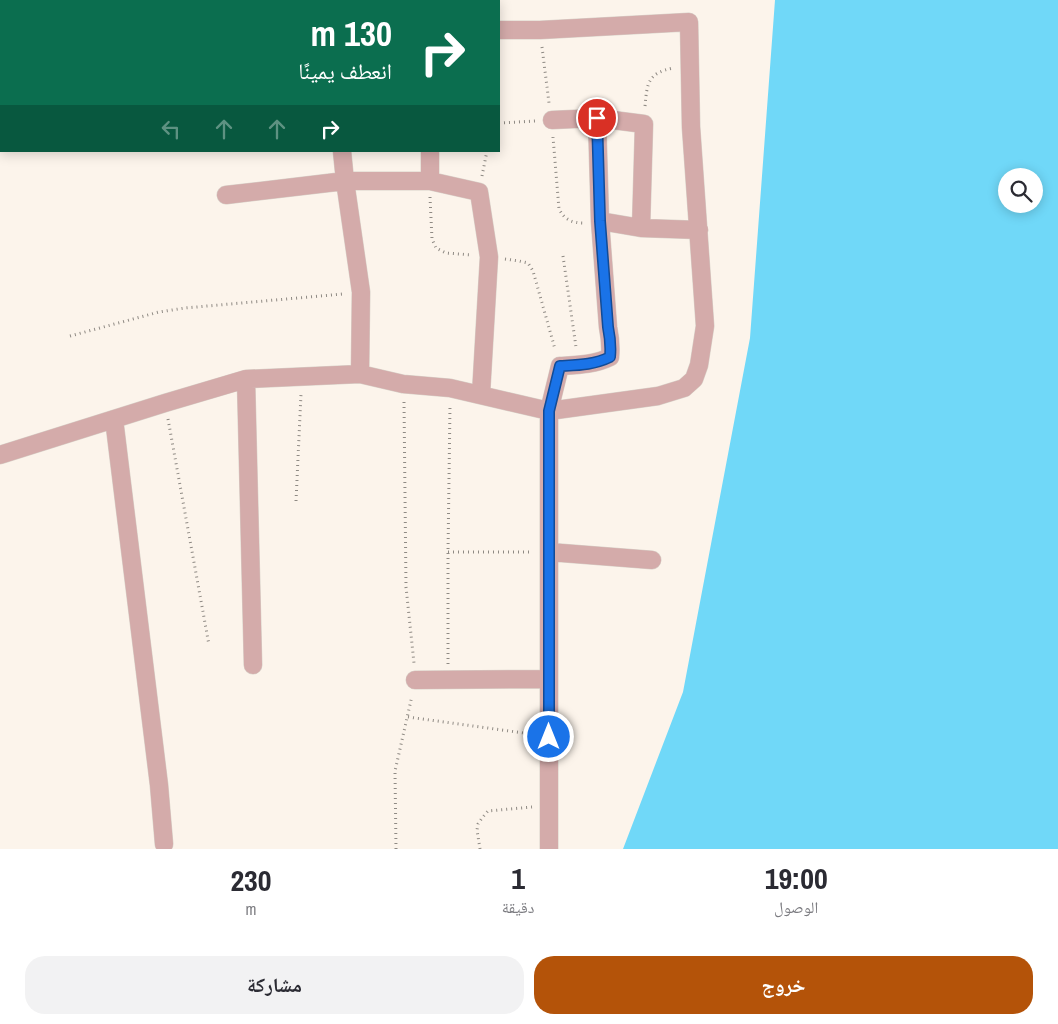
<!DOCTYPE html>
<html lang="ar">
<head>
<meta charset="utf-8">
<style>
  :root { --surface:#fff; --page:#f2f2f3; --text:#2b2b33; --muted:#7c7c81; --accent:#b45309 }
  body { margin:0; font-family:"Archivo Narrow","Noto Naskh Arabic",sans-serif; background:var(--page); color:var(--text); direction:rtl; height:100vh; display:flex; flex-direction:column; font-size:19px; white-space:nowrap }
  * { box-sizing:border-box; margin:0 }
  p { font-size:16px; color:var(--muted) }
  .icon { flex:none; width:28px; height:28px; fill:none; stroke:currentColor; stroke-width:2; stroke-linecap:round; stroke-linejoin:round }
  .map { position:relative; height:849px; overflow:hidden; direction:ltr }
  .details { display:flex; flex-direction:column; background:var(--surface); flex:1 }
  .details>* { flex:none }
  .guide { position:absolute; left:0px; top:0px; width:500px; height:152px; box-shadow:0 2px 12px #0003; direction:rtl; background:#0b6e4f; color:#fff; overflow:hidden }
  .fabs { position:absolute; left:998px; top:168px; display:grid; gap:10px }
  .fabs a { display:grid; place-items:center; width:45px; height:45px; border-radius:50%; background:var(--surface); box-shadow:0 2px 12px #0003; font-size:25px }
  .pin { position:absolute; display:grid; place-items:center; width:42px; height:42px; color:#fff; margin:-21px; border:2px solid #fff; border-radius:50%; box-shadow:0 1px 5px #0007 }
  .me { position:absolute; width:55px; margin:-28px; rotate:0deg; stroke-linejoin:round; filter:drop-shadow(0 0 4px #0008) }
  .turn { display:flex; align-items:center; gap:18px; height:105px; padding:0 25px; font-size:22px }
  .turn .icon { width:65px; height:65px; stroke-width:2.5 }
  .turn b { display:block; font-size:35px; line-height:42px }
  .lanes { display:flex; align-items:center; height:48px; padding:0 25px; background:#0003; justify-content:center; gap:25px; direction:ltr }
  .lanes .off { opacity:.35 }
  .eta { display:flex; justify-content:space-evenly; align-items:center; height:85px; text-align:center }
  .eta b { font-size:30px; font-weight:700; line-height:35px }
  .primary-button { display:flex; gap:10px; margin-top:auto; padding:10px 25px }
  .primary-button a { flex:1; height:58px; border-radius:20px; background:var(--accent); color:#fff; font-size:20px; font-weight:700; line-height:58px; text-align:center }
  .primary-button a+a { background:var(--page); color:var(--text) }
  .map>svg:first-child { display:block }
  .water { fill:#70d8f8; fill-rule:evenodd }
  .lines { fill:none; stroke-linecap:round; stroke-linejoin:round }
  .street-casing { stroke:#d8d1c9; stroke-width:19 }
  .path { stroke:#8f8a84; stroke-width:3; stroke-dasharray:1 4; stroke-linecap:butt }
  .street { stroke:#d4abaa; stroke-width:18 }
  .route-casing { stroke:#114b97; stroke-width:12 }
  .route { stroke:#1a73e8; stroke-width:9 }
</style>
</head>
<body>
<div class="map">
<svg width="1058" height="849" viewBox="0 0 1058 849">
  <rect width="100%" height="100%" fill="#fcf4eb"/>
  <path class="water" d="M 775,0 L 1058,0 L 1058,849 L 623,849 L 683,692 L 750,338 ZM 1006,176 L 1034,176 L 1034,204 L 1006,204 Z"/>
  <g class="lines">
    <g class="street-casing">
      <path id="street" d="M 451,0 L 451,1
        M 335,1 L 335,0
        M 552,120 L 597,118 L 644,124 L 641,228
        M 342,151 L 345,181 L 361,292 L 360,374
        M 430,181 L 430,151
        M 226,195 L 345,181 L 430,181 L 479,192 L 489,257 L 481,394
        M 600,221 L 641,228 L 699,230
        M 246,379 L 253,665
        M 114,419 L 159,785 L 164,844
        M 0,455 L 165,403 L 246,379 L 360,374 L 403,384 L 450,388 L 549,411 L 658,396 L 684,388 L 694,379 L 699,365 L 705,326 L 691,127 L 689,22 L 540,30 L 499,30
        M 549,552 L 652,560
        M 415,680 L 549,679
        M 549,849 L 549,411 L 560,366 C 577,365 594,365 610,357 C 611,347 610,337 608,327 L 600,221 L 597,118"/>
    </g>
    <path class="path" d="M 258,0 L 259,1
      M 287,1 L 294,0
      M 542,47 L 549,103
      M 645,106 C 647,83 648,73 673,68
      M 499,123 L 536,121
      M 553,137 L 559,209 C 565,220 572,223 584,223
      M 482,176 L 487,151
      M 430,197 L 432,239 L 436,248 L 446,253 L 472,255
      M 563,256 L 576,347
      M 505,259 L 519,261 L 528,263 L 533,271 L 555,349
      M 70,336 L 159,312 L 185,308 L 343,294
      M 404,402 L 406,587 L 414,663
      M 168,419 L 209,645
      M 296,501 L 301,394
      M 448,552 L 532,552
      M 448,664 L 448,552 L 450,405
      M 408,717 L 531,734
      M 396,849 L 395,771 L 412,696
      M 480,849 L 477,830 L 478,824 L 482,818 L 488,811 L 532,807"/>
    <use href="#street" class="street"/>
  </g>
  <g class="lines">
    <g class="route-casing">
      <path id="route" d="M 549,737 L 549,411 L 560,366 C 577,365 594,365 610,357 C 611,347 610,337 608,327 L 600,221 L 597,118"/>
    </g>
    <use href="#route" class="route"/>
  </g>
</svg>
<div class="fabs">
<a><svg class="icon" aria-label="search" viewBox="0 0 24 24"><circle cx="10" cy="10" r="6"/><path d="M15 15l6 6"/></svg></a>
</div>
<div class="pin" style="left:597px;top:118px;background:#d93025"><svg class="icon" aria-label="arrive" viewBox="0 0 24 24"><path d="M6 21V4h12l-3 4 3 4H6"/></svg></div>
<svg class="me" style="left:549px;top:737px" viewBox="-20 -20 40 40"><circle r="17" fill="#1a73e8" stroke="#fff" stroke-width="3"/><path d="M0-11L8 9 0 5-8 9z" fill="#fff"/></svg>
<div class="guide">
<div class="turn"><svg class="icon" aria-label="right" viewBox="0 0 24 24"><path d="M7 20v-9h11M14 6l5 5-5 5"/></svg><div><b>130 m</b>انعطف يمينًا</div></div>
<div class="lanes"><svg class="icon off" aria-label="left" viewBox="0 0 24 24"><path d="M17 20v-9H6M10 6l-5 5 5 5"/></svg><svg class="icon off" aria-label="ahead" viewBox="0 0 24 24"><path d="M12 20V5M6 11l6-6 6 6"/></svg><svg class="icon off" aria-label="ahead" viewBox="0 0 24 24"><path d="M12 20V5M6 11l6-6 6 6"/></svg><svg class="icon" aria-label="right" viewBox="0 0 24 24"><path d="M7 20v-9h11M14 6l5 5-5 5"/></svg></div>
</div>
</div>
<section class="details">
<div class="eta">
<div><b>19:00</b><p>الوصول</p></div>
<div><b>1</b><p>دقيقة</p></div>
<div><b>230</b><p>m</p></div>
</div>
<div class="primary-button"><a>خروج</a><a>مشاركة</a></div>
</section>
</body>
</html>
